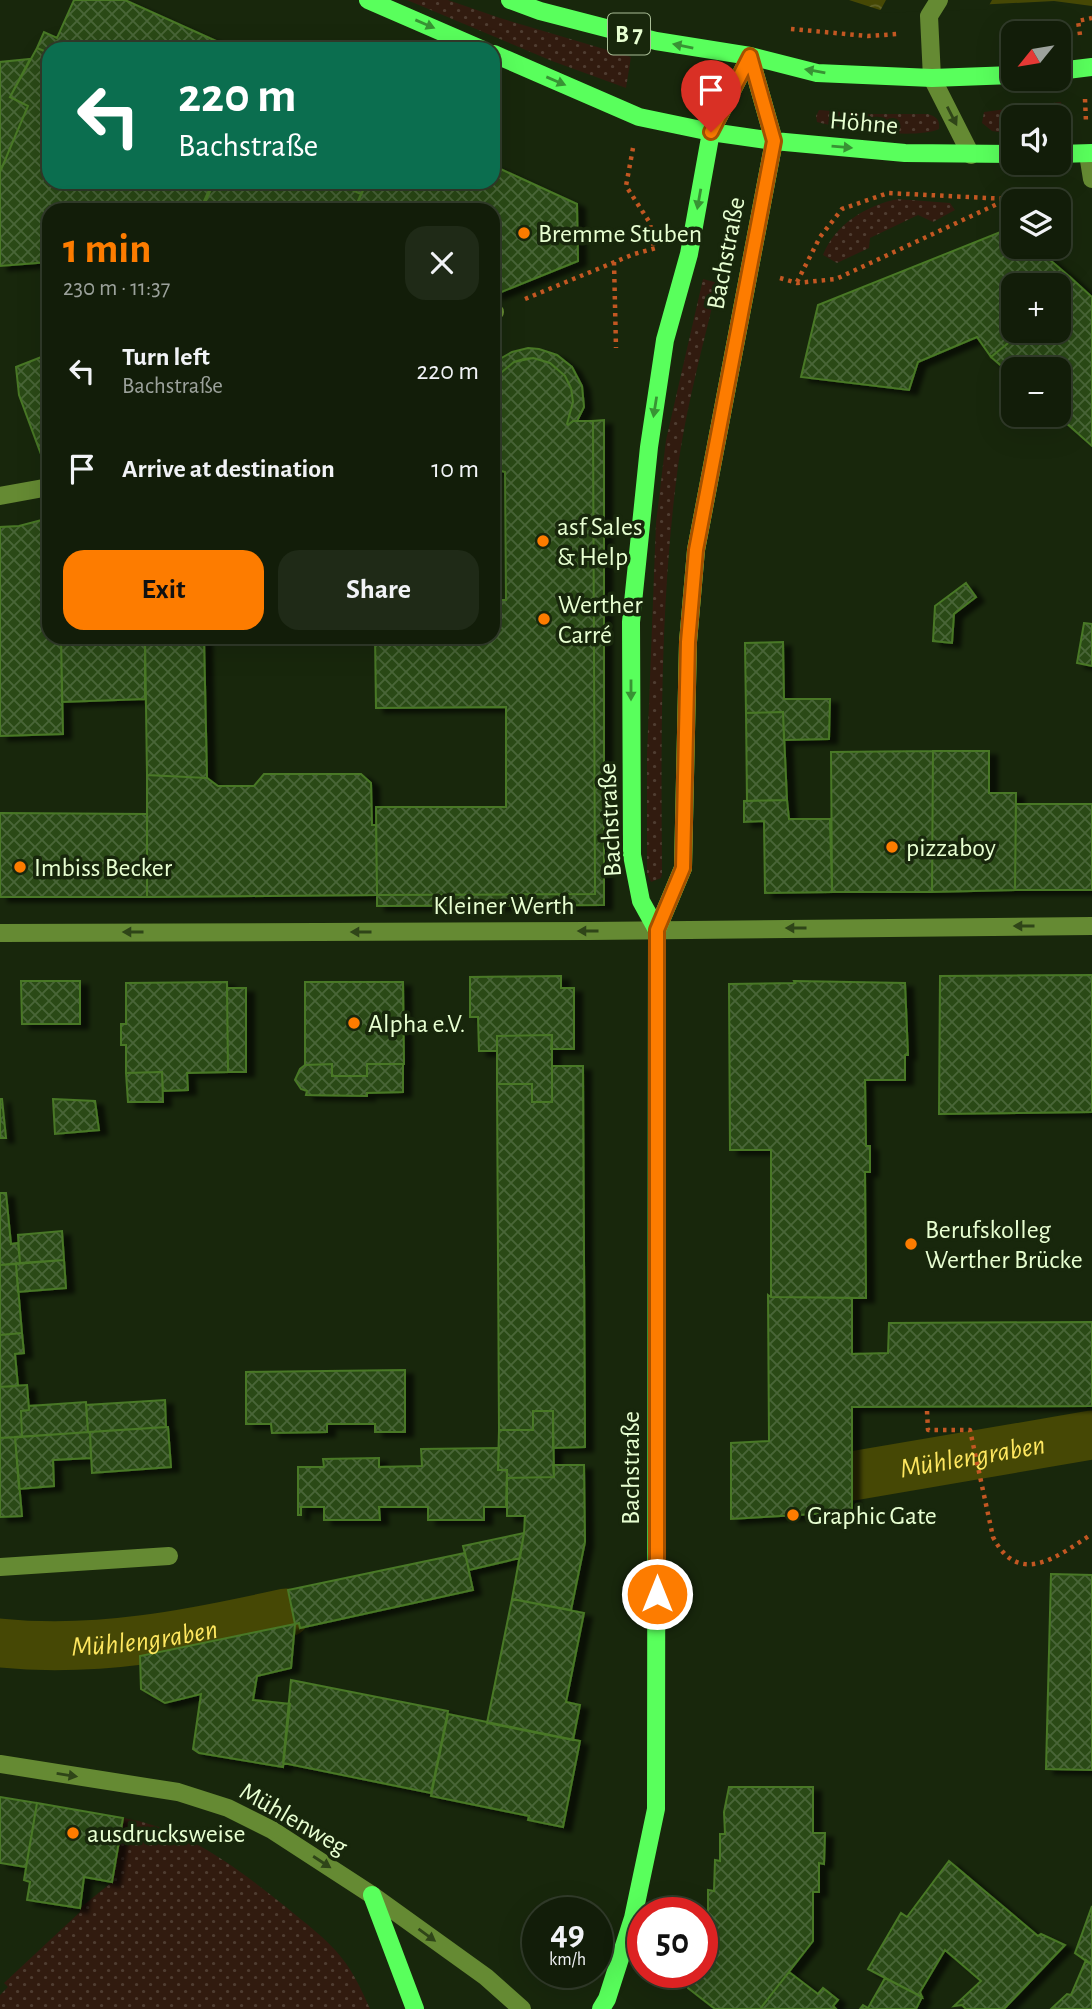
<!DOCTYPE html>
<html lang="en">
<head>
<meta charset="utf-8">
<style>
  :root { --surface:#121d09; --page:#1f2a17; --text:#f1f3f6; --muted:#9ca29c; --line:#313b2a; --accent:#fd7c00 }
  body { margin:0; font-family:"Alegreya Sans",sans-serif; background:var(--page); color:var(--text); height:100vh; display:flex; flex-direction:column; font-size:26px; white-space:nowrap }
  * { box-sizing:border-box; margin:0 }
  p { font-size:23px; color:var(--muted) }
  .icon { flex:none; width:38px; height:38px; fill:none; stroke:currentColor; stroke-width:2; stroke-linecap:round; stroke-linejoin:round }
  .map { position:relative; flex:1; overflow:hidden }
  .details { position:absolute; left:42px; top:203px; width:458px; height:441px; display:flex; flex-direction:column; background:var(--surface); border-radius:21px; box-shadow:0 7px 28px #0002,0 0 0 2px var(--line) }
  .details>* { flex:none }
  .hud { position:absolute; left:42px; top:42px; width:458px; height:147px; border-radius:21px; box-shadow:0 7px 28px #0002,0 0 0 2px var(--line); background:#0b6e4f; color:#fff; overflow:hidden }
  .needle { width:46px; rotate:240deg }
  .buttons { position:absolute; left:1001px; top:21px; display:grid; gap:14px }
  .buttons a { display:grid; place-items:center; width:70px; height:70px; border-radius:14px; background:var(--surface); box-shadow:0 7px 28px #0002,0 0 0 2px var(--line); font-size:35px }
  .speed { position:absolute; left:522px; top:1897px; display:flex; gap:14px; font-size:35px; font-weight:700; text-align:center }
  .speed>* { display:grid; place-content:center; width:91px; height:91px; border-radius:50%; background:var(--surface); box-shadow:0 7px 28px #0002,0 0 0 2px var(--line); line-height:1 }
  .speed small { font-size:18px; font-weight:400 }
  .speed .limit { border:10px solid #d22; background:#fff; color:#111 }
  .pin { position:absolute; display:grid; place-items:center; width:60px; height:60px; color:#fff; margin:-72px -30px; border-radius:50% 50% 50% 0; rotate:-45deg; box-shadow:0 0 7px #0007 }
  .pin .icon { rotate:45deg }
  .me { position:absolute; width:77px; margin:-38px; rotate:0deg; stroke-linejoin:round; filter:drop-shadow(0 0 5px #0008) }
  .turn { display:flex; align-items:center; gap:24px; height:147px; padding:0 21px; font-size:32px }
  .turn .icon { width:91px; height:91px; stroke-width:2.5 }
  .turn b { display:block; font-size:49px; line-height:60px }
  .round { display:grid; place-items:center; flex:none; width:74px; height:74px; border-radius:21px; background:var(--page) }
  .summary { display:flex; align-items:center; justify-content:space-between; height:119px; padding:0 21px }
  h1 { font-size:42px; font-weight:600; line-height:52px; color:var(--accent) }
  .primary-button { display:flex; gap:14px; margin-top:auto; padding:14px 21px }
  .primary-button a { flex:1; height:80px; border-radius:21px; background:var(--accent); color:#111; font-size:28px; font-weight:600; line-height:80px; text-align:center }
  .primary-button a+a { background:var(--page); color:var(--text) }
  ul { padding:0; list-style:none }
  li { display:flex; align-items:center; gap:21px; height:98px; padding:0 21px }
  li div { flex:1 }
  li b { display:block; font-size:26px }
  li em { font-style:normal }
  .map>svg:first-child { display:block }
  .green { fill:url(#green-dots) }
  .water { fill:url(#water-waves) }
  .pier { fill:#18270c }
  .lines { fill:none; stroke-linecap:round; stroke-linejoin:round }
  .canal { stroke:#464805; stroke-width:49 }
  .building { fill:url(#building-cross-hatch); stroke:#487826; stroke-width:2; filter:url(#shadow) }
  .path { stroke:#c35722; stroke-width:4.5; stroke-dasharray:3.5 5; stroke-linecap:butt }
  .minor { stroke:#658a33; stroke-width:18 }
  .major { stroke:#59ff5c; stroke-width:18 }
  .oneway { fill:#389334 }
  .oneway2 { fill:#2f4518 }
  .route-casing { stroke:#a45100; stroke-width:18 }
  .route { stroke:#fd7c00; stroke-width:12 }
  .poi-dot { fill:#fd7c00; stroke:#18270c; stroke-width:2.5 }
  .labels { text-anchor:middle; stroke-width:7; stroke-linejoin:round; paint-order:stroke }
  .shield { fill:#18270c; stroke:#aabe97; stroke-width:2 }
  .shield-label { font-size:24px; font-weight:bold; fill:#e8ffd2 }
  .street-label { font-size:26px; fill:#e8ffd2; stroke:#18270c }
  .poi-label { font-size:26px; fill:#e8ffd2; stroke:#18270c; text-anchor:start }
  .water-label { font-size:28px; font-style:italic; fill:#ffe860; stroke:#18270c }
</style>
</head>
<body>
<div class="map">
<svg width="1092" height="2009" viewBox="0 0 1092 2009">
  <defs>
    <pattern id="green-dots" width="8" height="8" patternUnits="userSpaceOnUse" patternTransform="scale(1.75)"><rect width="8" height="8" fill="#311b0f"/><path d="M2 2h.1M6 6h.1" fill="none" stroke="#4f3d31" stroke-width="1.8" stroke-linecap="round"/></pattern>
    <pattern id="water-waves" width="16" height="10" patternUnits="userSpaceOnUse" patternTransform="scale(1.75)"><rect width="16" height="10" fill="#464805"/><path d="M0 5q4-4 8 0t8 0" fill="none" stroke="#616329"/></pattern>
    <pattern id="building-cross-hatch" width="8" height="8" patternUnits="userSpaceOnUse" patternTransform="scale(1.75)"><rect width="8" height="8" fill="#2b4a17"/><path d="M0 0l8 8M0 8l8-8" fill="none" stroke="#4a6538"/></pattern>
    <filter id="shadow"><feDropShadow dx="8" dy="4.5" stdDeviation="2" flood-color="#0009"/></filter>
  </defs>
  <rect width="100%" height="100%" fill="#18270c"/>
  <path class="green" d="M 407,0 L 448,0 L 500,18 L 631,57 L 626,88 L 552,61 Z
    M 1061,102 L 1065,130 L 1059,131 L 1059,117 L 1013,117 L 1013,134 L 992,131 L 982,123 L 984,112 Z
    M 819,110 L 868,114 L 928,114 C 937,117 940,120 939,129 C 914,140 845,129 817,122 L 816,116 Z
    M 898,199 L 950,203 L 955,210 L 933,222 L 918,215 L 870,238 L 869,248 L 837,263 L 823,255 C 835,224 867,205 898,199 Z
    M 703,279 L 718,283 C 704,341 688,400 679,459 C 660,595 661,737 662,874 L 661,878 L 651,882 L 647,873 L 647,755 L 656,523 L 666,440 Z
    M 123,1818 C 186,1828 237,1868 286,1907 C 305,1923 326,1938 341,1957 C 354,1973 362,1991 370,2009 L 0,2009 L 0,1995 L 8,1987 L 4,1983 L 80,1912 L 80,1908 L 112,1882 Z"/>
  <path class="water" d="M 849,0 L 1092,0 L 1092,6 L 1054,1 L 880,10 Z"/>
  <path class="pier" d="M 886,0 L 992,0 L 987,9 L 879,13 Z"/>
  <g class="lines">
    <g class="canal">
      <path id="s1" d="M 852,1476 L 1092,1435"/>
      <path id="s2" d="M 0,1643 C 98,1653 191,1634 286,1613"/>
    </g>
  </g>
  <path class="building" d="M 74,0 L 125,0 L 234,49 L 49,49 L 49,53 L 37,48 L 44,32 L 57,38 Z
    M 37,48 L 49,53 L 49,182 L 191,182 L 209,190 L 200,210 L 49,210 L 49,262 L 0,266 L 0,172 L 28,106 L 10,97 Z
    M 30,59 L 10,97 L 28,106 L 0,172 L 0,62 Z
    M 494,166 L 577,204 L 578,261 L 494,295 L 494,210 L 354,210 L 367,182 L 494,182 Z
    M 214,182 L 334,182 L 361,194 L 354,210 L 202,210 Z
    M 334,182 L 367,182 L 361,194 Z
    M 1013,227 L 1013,247 L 1035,247 L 1070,277 L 1059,290 L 1059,285 L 1013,285 L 1013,331 L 1023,331 L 991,357 L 977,337 L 918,362 L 909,390 L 801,377 L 818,305 Z
    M 1070,277 L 1092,297 L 1092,446 L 1057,415 L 1059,415 L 1059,369 L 1013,369 L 1013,376 L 991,357 L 1023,331 L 1059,331 L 1059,290 Z
    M 528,348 L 539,349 L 557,355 L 572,367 L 582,386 L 584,407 L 577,421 L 573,421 L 568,425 L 567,424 L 573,402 L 571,388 L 565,376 L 550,363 L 533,358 L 524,359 L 514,362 L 497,376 L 494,374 L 497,370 L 495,364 L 498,360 L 512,352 Z
    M 49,354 L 49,464 L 45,465 L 19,395 L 16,367 Z
    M 533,358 L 550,363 L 565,376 L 571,388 L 573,402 L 567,424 L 568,425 L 573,421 L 593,421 L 595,894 L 377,895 L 376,807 L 506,807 L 506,707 L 376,708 L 375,637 L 494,637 L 494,600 L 506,600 L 505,472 L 494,469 L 494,361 L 497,370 L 494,374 L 497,376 L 514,362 Z
    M 604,420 L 604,905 L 377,906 L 377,895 L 595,894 L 593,421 Z
    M 49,518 L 49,637 L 61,637 L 63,734 L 0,736 L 0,527 L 19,526 Z
    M 966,583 L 976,597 L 954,614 L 952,643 L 933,641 L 935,606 Z
    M 1084,623 L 1092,624 L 1092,666 L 1077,663 Z
    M 61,637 L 145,637 L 145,699 L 62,702 Z
    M 145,637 L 204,637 L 207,778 L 147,775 Z
    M 783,642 L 784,699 L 830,699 L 829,739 L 784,740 L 783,712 L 746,713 L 745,643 Z
    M 783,712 L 787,800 L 747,801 L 746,713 Z
    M 933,751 L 932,892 L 832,892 L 831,752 Z
    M 933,751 L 989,751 L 989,793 L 1016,793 L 1015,890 L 932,892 Z
    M 264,774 L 361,774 L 371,783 L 372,825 L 376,825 L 377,895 L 147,897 L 147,775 L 207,778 L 218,786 L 254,786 Z
    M 787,800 L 789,819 L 830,819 L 832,892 L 765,893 L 764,821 L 744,822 L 744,801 Z
    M 1016,804 L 1092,804 L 1092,890 L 1015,890 Z
    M 0,813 L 147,814 L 147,897 L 0,897 Z
    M 1092,975 L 1092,1112 L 939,1114 L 940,976 Z
    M 561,976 L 561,988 L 574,988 L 574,1049 L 551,1049 L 552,1035 L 497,1036 L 497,1051 L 479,1051 L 478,1017 L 470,1017 L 470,977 Z
    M 21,981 L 80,981 L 80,1024 L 22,1024 Z
    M 794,981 L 905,983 L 908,1055 L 905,1055 L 905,1080 L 865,1080 L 866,1146 L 870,1146 L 870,1172 L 865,1172 L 866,1298 L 771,1297 L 771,1150 L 730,1150 L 729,984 L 795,983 Z
    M 227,982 L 228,1072 L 187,1073 L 188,1090 L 163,1091 L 162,1072 L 126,1073 L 126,1045 L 121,1045 L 121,1024 L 126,1024 L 126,983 Z
    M 305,982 L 403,982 L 404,1064 L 367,1064 L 367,1076 L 332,1076 L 332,1064 L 305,1065 Z
    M 227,988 L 246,988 L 246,1072 L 228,1072 Z
    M 552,1035 L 552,1102 L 532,1102 L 532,1084 L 497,1084 L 497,1036 Z
    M 332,1064 L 332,1076 L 367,1076 L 367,1064 L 403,1064 L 403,1092 L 367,1093 L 367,1096 L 306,1095 L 307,1091 L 301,1089 L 295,1080 L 300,1069 L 305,1065 Z
    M 552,1066 L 583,1066 L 585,1447 L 553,1448 L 553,1411 L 533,1411 L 533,1430 L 499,1430 L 497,1084 L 532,1084 L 532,1102 L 552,1102 Z
    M 162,1072 L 163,1102 L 128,1102 L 126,1073 Z
    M 0,1099 L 2,1099 L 6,1138 L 0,1138 Z
    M 53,1099 L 95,1101 L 99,1130 L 55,1134 Z
    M 0,1193 L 6,1193 L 11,1244 L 18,1243 L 20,1263 L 0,1265 Z
    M 62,1231 L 64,1260 L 20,1263 L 18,1235 Z
    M 64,1260 L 66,1288 L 18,1292 L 16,1264 Z
    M 16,1264 L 22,1333 L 0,1335 L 0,1265 Z
    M 768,1295 L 771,1297 L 852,1298 L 852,1354 L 888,1353 L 889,1323 L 1092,1322 L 1092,1406 L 852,1407 L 852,1508 L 848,1512 L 731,1519 L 731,1443 L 769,1441 Z
    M 22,1333 L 24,1353 L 15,1354 L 18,1386 L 0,1387 L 0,1335 Z
    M 405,1370 L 405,1432 L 375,1432 L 375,1424 L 327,1424 L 327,1432 L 272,1433 L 271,1424 L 246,1424 L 246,1372 Z
    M 27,1385 L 29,1410 L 21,1411 L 22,1437 L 0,1438 L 0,1387 Z
    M 165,1400 L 166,1427 L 88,1432 L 86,1405 Z
    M 86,1402 L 88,1432 L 22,1437 L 21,1411 L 29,1410 L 29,1406 Z
    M 533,1411 L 553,1411 L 554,1477 L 507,1478 L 507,1470 L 498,1470 L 499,1430 L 533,1430 Z
    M 168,1427 L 171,1467 L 92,1473 L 90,1432 Z
    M 90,1432 L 91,1458 L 53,1460 L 54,1486 L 19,1489 L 15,1437 Z
    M 15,1437 L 22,1516 L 0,1517 L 0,1438 Z
    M 499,1448 L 498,1470 L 507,1470 L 506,1507 L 484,1507 L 484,1520 L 428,1520 L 428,1507 L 379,1507 L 380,1520 L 324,1520 L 324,1507 L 301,1507 L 301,1515 L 298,1515 L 298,1467 L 324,1467 L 323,1459 L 379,1458 L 379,1467 L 422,1466 L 421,1449 Z
    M 553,1465 L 584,1465 L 585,1542 L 571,1610 L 512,1599 L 524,1533 L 525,1516 L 507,1516 L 507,1478 L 554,1477 Z
    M 524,1533 L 520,1558 L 469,1570 L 463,1546 Z
    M 465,1553 L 473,1590 L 300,1628 L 299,1623 L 295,1624 L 288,1590 Z
    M 1051,1574 L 1092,1575 L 1092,1770 L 1046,1769 Z
    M 512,1599 L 584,1613 L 566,1702 L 580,1705 L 573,1740 L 487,1723 Z
    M 295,1624 L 291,1668 L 257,1676 L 253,1700 L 290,1704 L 283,1767 L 199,1753 L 193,1749 L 201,1694 L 165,1703 L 141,1689 L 140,1656 Z
    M 291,1680 L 448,1711 L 431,1793 L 283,1763 Z
    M 448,1714 L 580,1741 L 563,1827 L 528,1820 L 529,1816 L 431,1796 Z
    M 729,1787 L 813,1787 L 813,1833 L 825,1833 L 824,1864 L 819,1863 L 819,1892 L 813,1892 L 813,1941 L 760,2009 L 715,2009 L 688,1988 L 691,1972 L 702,1972 L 703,1915 L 708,1916 L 708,1890 L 714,1891 L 715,1860 L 720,1861 L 720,1834 L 725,1834 L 724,1812 Z
    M 0,1797 L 37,1803 L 26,1867 L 0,1863 Z
    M 37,1803 L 123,1818 L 112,1882 L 84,1877 L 80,1908 L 27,1900 L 30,1882 L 24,1880 Z
    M 949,1861 L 1038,1936 L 1041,1934 L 1065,1945 L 1004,2009 L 966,2009 L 962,2005 L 954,2006 L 981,1981 L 945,1950 L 920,1992 L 922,1997 L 868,1969 L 901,1913 L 907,1917 Z
    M 1092,1906 L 1092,1965 L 1075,1953 Z
    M 1086,1960 L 1092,1965 L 1092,2009 L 1051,2009 L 1067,1994 L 1071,1995 Z
    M 789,1972 L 818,1994 L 823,1988 L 838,2000 L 833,2006 L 836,2009 L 760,2009 Z
    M 885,1978 L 922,1997 L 916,2009 L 860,2009 L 863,2005 L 868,2008 Z"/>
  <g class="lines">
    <path class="path" d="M 791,29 L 868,36 L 897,34
      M 1080,35 L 1078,21 L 1092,18
      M 1085,99 L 1086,122
      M 633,148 L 626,186 L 650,223 L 654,250
      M 614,262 L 616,348
      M 780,278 L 797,283 L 836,279 L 1008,199
      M 797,282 L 820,237 L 842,209 L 888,193 L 1008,199 L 1069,200
      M 525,299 L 634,254 L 656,248
      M 927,1411 L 928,1430 L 970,1430 L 993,1537 C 1019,1588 1058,1556 1092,1534"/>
    <path class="minor" d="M 939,0 L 929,16 L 932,78 L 971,155
      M 1088,154 L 1092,179
      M 494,312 L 495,312
      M 0,496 L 49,487
      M 0,933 L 589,931 L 1092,926
      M 0,1567 L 169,1556
      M 0,1764 L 178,1792 L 228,1808 L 272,1830 L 372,1895 L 486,1977 L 522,2009"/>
    <path class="major" d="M 368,0 L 481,49
      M 510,0 L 540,11 L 656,41 L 750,56 L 817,73 L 932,78 L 1013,75
      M 494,54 L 639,117 L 711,132 L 774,141 L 905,153 L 1013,154
      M 1059,71 L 1092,67
      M 1059,154 L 1092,153
      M 657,930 L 641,901 L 632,855 L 631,622 L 649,447 L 665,340 L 689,254 L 711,132 L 750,56
      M 372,1895 L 415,2009
      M 601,2009 L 607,1999 L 633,1918 L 656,1809 L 657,930 L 683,868 L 688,642 L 696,550 L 774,141 L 750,56"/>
  </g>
  <defs><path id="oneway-solid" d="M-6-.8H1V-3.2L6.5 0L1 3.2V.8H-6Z" transform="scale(1.75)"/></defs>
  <g class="oneway">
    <use href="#oneway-solid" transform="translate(425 24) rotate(23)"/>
    <use href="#oneway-solid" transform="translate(683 46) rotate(-169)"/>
    <use href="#oneway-solid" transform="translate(815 71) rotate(-170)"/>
    <use href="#oneway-solid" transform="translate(556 81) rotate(23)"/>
    <use href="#oneway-solid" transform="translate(842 147) rotate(5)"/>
    <use href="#oneway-solid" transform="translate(699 199) rotate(100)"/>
    <use href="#oneway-solid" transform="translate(655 407) rotate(99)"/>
    <use href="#oneway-solid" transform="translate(631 690) rotate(90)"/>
  </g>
  <g class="oneway2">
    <use href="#oneway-solid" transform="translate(952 116) rotate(63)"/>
    <use href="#oneway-solid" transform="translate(1024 926) rotate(180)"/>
    <use href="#oneway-solid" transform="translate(796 928) rotate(180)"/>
    <use href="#oneway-solid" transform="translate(588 931) rotate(180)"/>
    <use href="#oneway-solid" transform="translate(133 932) rotate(180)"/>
    <use href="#oneway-solid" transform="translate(361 932) rotate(180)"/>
    <use href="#oneway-solid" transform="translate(67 1775) rotate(9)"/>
    <use href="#oneway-solid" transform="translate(322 1862) rotate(33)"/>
    <use href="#oneway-solid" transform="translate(427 1935) rotate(36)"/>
  </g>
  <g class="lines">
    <g class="route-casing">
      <path id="route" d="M 657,1594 L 657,930 L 683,868 L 688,642 L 696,550 L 774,141 L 750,56 L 711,132"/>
    </g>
    <use href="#route" class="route"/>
  </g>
  <g class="poi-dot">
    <circle cx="524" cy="233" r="7"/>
    <circle cx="543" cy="541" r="7"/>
    <circle cx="544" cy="619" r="7"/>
    <circle cx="892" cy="847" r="7"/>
    <circle cx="20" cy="867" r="7"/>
    <circle cx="354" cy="1023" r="7"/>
    <circle cx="911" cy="1244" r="7"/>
    <circle cx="793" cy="1515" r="7"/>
    <circle cx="73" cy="1833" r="7"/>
  </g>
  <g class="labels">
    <rect class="shield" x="608" y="13.5" width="42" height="41" rx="5"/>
    <g class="shield-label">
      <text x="629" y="42">B 7</text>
    </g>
    <g class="street-label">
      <text transform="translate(864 122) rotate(5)" y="9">Höhne</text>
      <text transform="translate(725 253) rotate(-79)" y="9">Bachstraße</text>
      <text transform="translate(609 820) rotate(-93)" y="9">Bachstraße</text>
      <text x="504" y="914">Kleiner Werth</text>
      <text transform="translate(630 1468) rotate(-90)" y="9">Bachstraße</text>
      <text transform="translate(294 1818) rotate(30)" y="9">Mühlenweg</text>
    </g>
    <g class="poi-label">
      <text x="538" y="242">Bremme Stuben</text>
      <text x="557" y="535">asf Sales<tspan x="557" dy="30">&amp; Help</tspan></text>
      <text x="558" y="613">Werther<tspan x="558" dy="30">Carré</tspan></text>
      <text x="906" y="856">pizzaboy</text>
      <text x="34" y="876">Imbiss Becker</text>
      <text x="368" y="1032">Alpha e.V.</text>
      <text x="925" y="1238">Berufskolleg<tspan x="925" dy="30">Werther Brücke</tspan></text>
      <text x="807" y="1524">Graphic Gate</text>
      <text x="87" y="1842">ausdrucksweise</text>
    </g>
    <g class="water-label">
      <text dy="10" stroke="none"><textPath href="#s1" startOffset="122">Mühlengraben</textPath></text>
      <text dy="10" stroke="none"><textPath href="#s2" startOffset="145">Mühlengraben</textPath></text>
    </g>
  </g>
</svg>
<div class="buttons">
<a><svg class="needle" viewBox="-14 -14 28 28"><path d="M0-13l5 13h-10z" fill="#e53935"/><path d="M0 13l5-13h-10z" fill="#9ca29c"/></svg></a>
<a><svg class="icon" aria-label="sound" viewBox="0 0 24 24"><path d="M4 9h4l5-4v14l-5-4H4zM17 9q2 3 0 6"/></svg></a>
<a><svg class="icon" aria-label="layers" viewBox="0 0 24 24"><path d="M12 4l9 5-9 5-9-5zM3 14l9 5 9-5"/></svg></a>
<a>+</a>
<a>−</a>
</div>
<div class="speed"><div>49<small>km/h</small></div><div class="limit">50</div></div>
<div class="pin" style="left:711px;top:132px;background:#d93025"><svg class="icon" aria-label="arrive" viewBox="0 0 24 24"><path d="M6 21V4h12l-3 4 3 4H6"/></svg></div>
<svg class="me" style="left:657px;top:1594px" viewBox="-20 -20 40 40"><circle r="17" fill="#fd7c00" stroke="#fff" stroke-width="3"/><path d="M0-11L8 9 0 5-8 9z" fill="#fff"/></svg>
<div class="hud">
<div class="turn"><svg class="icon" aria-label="left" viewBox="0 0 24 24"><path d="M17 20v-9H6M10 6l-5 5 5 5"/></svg><div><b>220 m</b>Bachstraße</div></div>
</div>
<section class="details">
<div class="summary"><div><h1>1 min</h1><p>230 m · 11:37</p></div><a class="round"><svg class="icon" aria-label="close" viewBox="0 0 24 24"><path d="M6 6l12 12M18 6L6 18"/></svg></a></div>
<ul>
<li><svg class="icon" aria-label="left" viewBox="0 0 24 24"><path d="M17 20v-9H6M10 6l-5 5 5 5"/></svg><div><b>Turn left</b><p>Bachstraße</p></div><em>220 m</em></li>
<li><svg class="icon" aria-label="arrive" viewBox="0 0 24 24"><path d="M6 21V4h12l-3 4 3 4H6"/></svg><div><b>Arrive at destination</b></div><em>10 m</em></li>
</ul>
<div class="primary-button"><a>Exit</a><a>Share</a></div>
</section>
</div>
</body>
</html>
